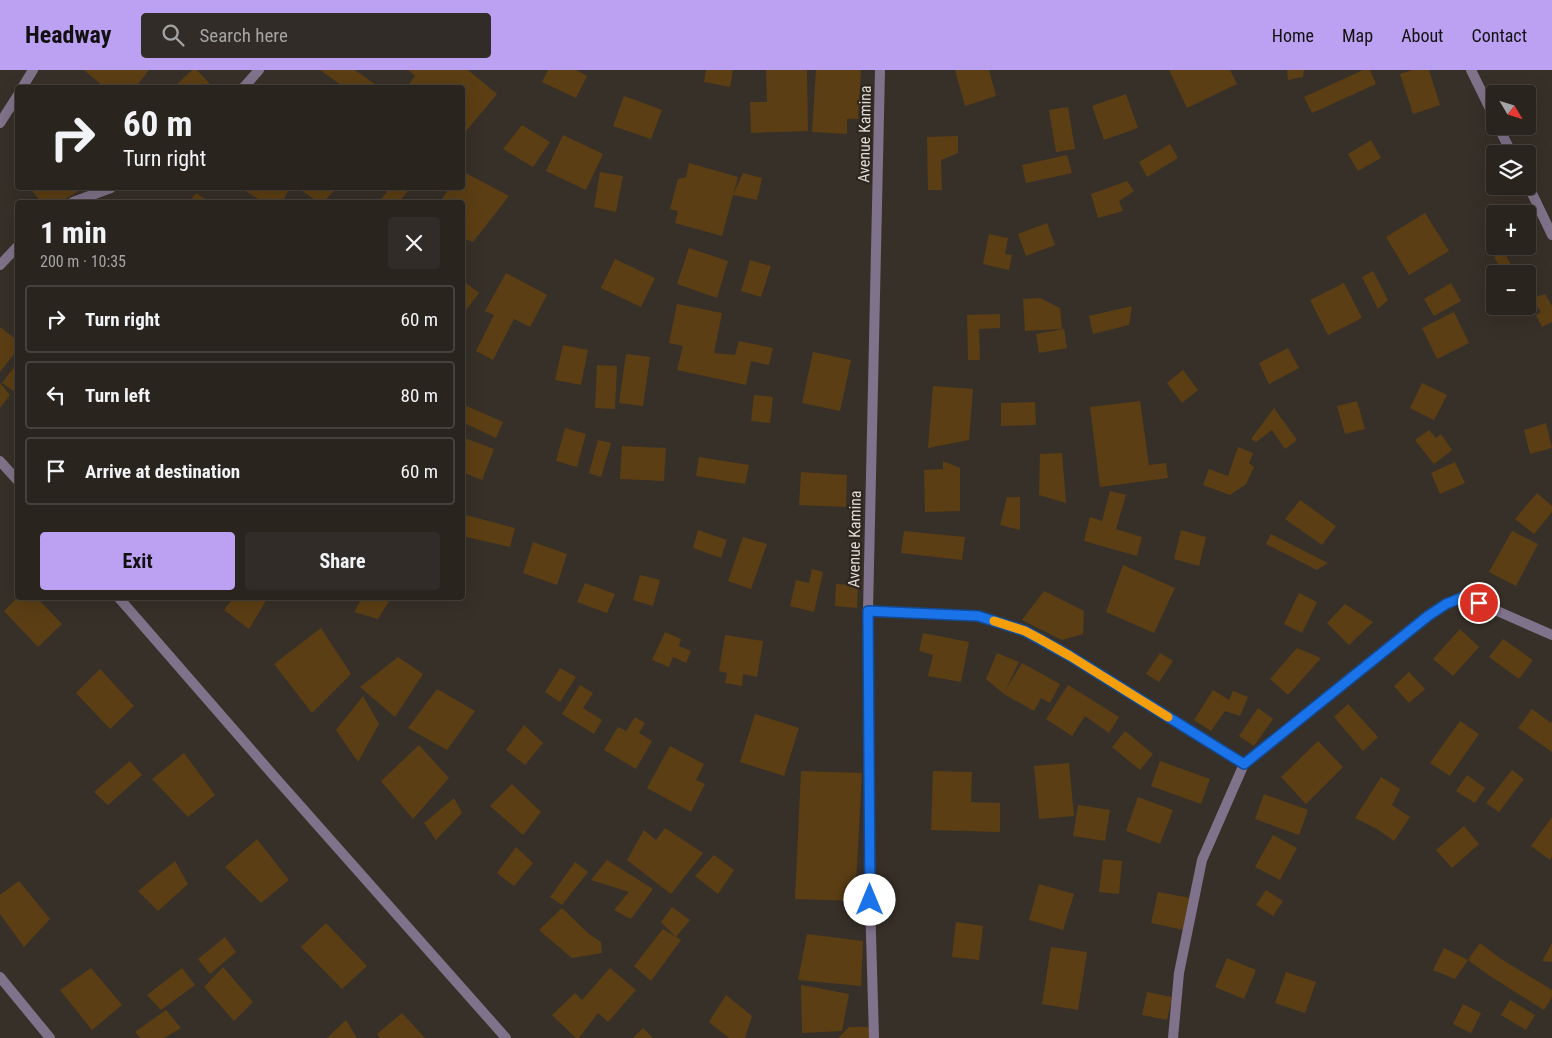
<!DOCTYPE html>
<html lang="en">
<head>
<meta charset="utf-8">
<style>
  :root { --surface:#29241e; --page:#312c27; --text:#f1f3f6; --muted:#a5a4a4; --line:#45413c; --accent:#bca0f2 }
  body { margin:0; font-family:"Roboto Condensed",sans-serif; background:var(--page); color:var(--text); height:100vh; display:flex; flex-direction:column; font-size:19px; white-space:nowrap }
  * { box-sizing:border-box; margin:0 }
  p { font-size:16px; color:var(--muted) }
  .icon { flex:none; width:28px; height:28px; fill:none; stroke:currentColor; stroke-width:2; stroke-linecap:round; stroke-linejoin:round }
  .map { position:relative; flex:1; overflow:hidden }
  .sheet { position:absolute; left:15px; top:130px; width:450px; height:400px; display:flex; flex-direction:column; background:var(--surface); border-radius:5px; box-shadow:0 5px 20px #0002,0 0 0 1px var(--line) }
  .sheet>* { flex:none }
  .hud { position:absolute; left:15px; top:15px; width:450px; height:105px; border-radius:5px; box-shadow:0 5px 20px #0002,0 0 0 1px var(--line); background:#29241e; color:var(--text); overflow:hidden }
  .needle { width:32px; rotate:128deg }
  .controls { position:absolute; left:1486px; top:15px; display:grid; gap:10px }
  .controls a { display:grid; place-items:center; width:50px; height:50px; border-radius:5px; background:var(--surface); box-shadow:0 5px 20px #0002,0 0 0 1px var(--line); font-size:25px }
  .pin { position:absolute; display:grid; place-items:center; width:42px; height:42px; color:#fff; margin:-21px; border:2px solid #fff; border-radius:50%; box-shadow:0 1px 5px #0007 }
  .me { position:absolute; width:55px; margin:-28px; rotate:0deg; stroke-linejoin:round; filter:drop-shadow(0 0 4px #0008) }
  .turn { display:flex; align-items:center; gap:18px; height:105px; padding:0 25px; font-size:22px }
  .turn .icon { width:65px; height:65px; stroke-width:2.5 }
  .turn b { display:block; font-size:35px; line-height:42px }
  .round { display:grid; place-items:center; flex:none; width:52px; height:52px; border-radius:5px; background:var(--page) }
  .head { display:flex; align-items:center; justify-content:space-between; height:85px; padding:0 25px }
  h1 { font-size:30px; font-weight:700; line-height:38px }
  .action { display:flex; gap:10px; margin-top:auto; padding:10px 25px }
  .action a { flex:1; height:58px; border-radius:5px; background:var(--accent); color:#111; font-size:20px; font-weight:700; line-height:58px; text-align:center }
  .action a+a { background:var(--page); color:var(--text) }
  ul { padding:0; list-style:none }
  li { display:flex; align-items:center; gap:15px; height:68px; margin:0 10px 8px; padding:0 15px; border:2px solid var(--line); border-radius:5px }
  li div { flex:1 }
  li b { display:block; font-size:19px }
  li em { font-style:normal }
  header { display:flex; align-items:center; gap:30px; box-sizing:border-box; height:70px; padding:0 25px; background:var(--accent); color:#111 }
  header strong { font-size:24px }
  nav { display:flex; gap:28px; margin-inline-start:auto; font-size:18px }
  .search { width:350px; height:45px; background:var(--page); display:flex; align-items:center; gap:12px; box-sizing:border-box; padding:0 18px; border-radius:5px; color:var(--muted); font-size:19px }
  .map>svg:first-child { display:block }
  .building { fill:#5b3e14 }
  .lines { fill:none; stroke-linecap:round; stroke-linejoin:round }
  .minor { stroke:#7f728a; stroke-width:10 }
  .route-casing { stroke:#114b97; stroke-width:12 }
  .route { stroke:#1a73e8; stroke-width:9 }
  .slow { stroke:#f59e0b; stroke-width:9 }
  .labels { text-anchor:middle; stroke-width:4.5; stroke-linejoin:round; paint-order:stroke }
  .street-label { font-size:16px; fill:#dfdbd5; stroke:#2d261e }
</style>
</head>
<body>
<header>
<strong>Headway</strong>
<div class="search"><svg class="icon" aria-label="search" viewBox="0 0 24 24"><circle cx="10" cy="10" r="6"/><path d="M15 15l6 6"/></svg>Search here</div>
<nav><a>Home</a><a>Map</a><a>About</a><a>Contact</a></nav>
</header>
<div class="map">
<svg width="1552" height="968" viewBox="0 0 1552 968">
  <rect width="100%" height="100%" fill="#373028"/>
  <path class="building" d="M 84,0 L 149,0 L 135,18 L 105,18 Z
    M 192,0 L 197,0 L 210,14 L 207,18 L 173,18 Z
    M 320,0 L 355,0 L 380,18 L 345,18 Z
    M 408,0 L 468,0 L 497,24 L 462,66 L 462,18 L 406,18 L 415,6 Z
    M 548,0 L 576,0 L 587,6 L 576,28 L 542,12 Z
    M 706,0 L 733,0 L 730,17 L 704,12 Z
    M 766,0 L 807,0 L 808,61 L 751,63 L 750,32 L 767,32 Z
    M 816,0 L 861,0 L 858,49 L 847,49 L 847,64 L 812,62 Z
    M 955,0 L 989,0 L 996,26 L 965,36 Z
    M 1169,0 L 1230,0 L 1237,14 L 1187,38 Z
    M 1287,0 L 1304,0 L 1303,7 L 1288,10 Z
    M 1363,0 L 1370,0 L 1376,14 L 1312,43 L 1304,27 Z
    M 1412,0 L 1429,0 L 1440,35 L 1413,44 L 1400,4 Z
    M 1126,24 L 1138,58 L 1104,70 L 1092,36 Z
    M 624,26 L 662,40 L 651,69 L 613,56 Z
    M 1068,37 L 1075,79 L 1056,82 L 1049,40 Z
    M 522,55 L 550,72 L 533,97 L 503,79 Z
    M 563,65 L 603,84 L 586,120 L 546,101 Z
    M 958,66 L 958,83 L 941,90 L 942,120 L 928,120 L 927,67 Z
    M 1371,70 L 1381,88 L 1358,101 L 1348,84 Z
    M 1170,74 L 1178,88 L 1147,107 L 1139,92 Z
    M 1067,85 L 1072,103 L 1026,113 L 1022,95 Z
    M 689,93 L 738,107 L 733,125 L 743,103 L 762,108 L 757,130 L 733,125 L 722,166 L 675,153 L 678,141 L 670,139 L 678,109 L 686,107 Z
    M 462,101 L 509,126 L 473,172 L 462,168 L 462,132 L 440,132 L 449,118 L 462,118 Z
    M 600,102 L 623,106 L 616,142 L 594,137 Z
    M 1127,111 L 1134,121 L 1119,131 L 1123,141 L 1098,148 L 1091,124 Z
    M 30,118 L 83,118 L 61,132 L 41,132 Z
    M 241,118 L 290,118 L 282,132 L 263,132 Z
    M 298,118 L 332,118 L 335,120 L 323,132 L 318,132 Z
    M 381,118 L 410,118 L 399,132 L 378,132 L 387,122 Z
    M 196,123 L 210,132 L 189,132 Z
    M 1425,143 L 1449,181 L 1409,205 L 1386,167 Z
    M 1047,153 L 1055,175 L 1026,186 L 1018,164 Z
    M 989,164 L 1008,168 L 1005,184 L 1012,185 L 1009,200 L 983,194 Z
    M 689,178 L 728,191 L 717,228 L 677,214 Z
    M 1504,182 L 1516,204 L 1504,204 L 1494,187 Z
    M 615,189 L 655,208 L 641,237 L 601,218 Z
    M 750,190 L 771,196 L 761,227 L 741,221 Z
    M 1373,201 L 1388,230 L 1378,239 L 1362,207 Z
    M 506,203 L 547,225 L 530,257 L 514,249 L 493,290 L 476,281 L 494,245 L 485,241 Z
    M 466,213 L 479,223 L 466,240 L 462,237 L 462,218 Z
    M 1344,213 L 1362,248 L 1328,265 L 1310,230 Z
    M 1451,213 L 1461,231 L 1434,246 L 1424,229 Z
    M 1545,224 L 1552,236 L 1552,252 L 1542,257 L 1536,245 L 1541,242 L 1531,228 Z
    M 1040,228 L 1060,238 L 1062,259 L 1025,261 L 1023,229 Z
    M 677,234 L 722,243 L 714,283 L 735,285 L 739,271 L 773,278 L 769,295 L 751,291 L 746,315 L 677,300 L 683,276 L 669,273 Z
    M 1132,236 L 1129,255 L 1093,264 L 1089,246 Z
    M 1454,242 L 1469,273 L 1437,289 L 1422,258 Z
    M 1000,244 L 1000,258 L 979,259 L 980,290 L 968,290 L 967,245 Z
    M 0,257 L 18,271 L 18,279 L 0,302 Z
    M 1064,259 L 1067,278 L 1039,283 L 1036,264 Z
    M 563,275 L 588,280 L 581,315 L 555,310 Z
    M 1288,278 L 1299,298 L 1269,314 L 1259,293 Z
    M 813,282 L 851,290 L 840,341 L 802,333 Z
    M 626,284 L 650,287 L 643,336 L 619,333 Z
    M 18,292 L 18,324 L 2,313 Z
    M 597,295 L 617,296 L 615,339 L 595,338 Z
    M 1183,300 L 1198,320 L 1182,333 L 1167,313 Z
    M 0,313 L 10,325 L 0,338 Z
    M 1422,313 L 1447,325 L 1434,350 L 1410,338 Z
    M 933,316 L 973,319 L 969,370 L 928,378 Z
    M 754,325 L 773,327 L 770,353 L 751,351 Z
    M 1140,331 L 1149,395 L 1166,393 L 1168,408 L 1100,417 L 1090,337 Z
    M 1357,331 L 1365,359 L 1345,364 L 1337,336 Z
    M 1035,332 L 1036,355 L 1001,356 L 1001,333 Z
    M 462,334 L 503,352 L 496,368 L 462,352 Z
    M 1274,338 L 1297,370 L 1285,379 L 1272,360 L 1256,372 L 1251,369 Z
    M 1546,353 L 1552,378 L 1530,384 L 1524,360 Z
    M 565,358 L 586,364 L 577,397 L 556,391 Z
    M 1429,360 L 1436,368 L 1441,364 L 1452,380 L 1434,394 L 1415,370 Z
    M 462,367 L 494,379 L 482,410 L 462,402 Z
    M 598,370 L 611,373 L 601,407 L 589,403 Z
    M 622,376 L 666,378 L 664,411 L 620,409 Z
    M 1238,377 L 1253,383 L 1249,393 L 1254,397 L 1246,414 L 1230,425 L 1203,415 L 1209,399 L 1228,406 Z
    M 1062,383 L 1066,433 L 1039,425 L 1040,384 Z
    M 699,387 L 749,395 L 745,414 L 696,406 Z
    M 943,391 L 960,398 L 960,441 L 925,442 L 924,400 L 943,399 Z
    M 1455,392 L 1465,413 L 1440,424 L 1431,403 Z
    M 801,402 L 847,405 L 846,437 L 799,435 Z
    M 1110,421 L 1126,425 L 1116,459 L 1142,467 L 1137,486 L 1084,471 L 1090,447 L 1102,451 Z
    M 1537,423 L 1552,436 L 1552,442 L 1534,464 L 1515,449 Z
    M 1007,427 L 1020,427 L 1020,460 L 1000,455 Z
    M 1300,430 L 1336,456 L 1322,475 L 1285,449 Z
    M 462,444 L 515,458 L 510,477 L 462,466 Z
    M 698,460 L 727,470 L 721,488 L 693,478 Z
    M 1181,460 L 1206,467 L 1199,496 L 1174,489 Z
    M 904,461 L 965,467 L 962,490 L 901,483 Z
    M 1512,461 L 1538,474 L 1516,516 L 1489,502 Z
    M 1271,464 L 1328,493 L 1317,500 L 1266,474 Z
    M 743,467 L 767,474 L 751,519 L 728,511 Z
    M 533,472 L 567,484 L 557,515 L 523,503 Z
    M 1123,495 L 1175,518 L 1154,563 L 1106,542 Z
    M 812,499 L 823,502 L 814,542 L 790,536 L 796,510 L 809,513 Z
    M 640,505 L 660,510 L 653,536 L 633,530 Z
    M 585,513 L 615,524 L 607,543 L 577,532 Z
    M 836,514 L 858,515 L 857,538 L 835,536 Z
    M 1044,521 L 1084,541 L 1083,564 L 1062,570 L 1022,550 Z
    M 1299,523 L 1317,532 L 1302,563 L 1284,554 Z
    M 17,528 L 37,528 L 62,554 L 38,577 L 4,541 Z
    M 233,528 L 266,528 L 267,529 L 249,559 L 224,540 Z
    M 362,528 L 391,528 L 378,549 L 354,542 Z
    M 1345,534 L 1373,552 L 1349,575 L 1327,553 Z
    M 321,558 L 351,604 L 312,643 L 274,594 Z
    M 1460,559 L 1479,577 L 1453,606 L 1433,589 Z
    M 665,562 L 681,569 L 679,576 L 691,581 L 686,593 L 673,587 L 669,597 L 652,590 Z
    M 923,563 L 969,572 L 961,612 L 928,606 L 933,585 L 919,581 Z
    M 725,565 L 763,571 L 757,607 L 743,604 L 742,616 L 725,613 L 727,603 L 719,601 Z
    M 1503,569 L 1533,590 L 1519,609 L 1489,587 Z
    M 1297,578 L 1321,588 L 1288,625 L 1270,609 Z
    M 997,583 L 1019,592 L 1005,621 L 1022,593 L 1060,614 L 1050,633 L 1041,628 L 1034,641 L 1004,624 L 986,609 Z
    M 1160,583 L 1173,591 L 1159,612 L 1146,604 Z
    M 398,587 L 423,604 L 395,647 L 360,617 Z
    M 560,598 L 576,607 L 560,632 L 545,622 Z
    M 100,599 L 134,636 L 110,659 L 76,623 Z
    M 1409,602 L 1425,619 L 1409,633 L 1394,616 Z
    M 580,615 L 593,623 L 583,638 L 602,650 L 594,664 L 562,644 Z
    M 1068,615 L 1119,647 L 1109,663 L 1085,646 L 1072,666 L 1046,649 Z
    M 437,619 L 475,641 L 447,680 L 408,658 Z
    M 1213,620 L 1229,630 L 1233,621 L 1248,627 L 1240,646 L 1225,641 L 1211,661 L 1194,650 Z
    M 363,626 L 379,654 L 358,692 L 336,660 Z
    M 1348,634 L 1378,667 L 1363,681 L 1334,647 Z
    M 1258,638 L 1273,649 L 1254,676 L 1239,666 Z
    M 1532,639 L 1551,653 L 1552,651 L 1552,682 L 1518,658 Z
    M 755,644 L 799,658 L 784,706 L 740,692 Z
    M 635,647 L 645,653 L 639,663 L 652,671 L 636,699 L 604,680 L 618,657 L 626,661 Z
    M 1460,651 L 1479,664 L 1450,706 L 1430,693 Z
    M 524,655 L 543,673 L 525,695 L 506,680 Z
    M 1125,661 L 1153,684 L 1140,700 L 1112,677 Z
    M 1318,671 L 1343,697 L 1306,734 L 1281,707 Z
    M 419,675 L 449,708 L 413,749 L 381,711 Z
    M 670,676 L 704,694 L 696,710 L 705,714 L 691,742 L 647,718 Z
    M 184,683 L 215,725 L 188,747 L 152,709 Z
    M 130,691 L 142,705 L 108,735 L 94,722 Z
    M 1160,691 L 1210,709 L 1201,734 L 1151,716 Z
    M 1069,693 L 1074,746 L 1039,749 L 1034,696 Z
    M 1512,700 L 1524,709 L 1499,742 L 1486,733 Z
    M 801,701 L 862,703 L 855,831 L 795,829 Z
    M 933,701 L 972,702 L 971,732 L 1000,733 L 1000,762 L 931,760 Z
    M 1467,705 L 1485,718 L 1475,733 L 1456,721 Z
    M 1381,707 L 1400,719 L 1392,735 L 1410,747 L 1394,771 L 1377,759 L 1355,748 Z
    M 512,714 L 541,742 L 523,765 L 490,736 Z
    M 1264,724 L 1308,740 L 1299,765 L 1255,749 Z
    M 1138,727 L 1173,740 L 1160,774 L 1126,761 Z
    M 454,728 L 462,743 L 436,770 L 424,753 Z
    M 1078,735 L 1110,740 L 1105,771 L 1073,766 Z
    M 1552,747 L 1552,786 L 1550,790 L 1531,776 Z
    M 1464,756 L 1479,774 L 1452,798 L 1436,780 Z
    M 665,758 L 703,783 L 671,824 L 627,790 L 644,760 L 656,770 Z
    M 1273,765 L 1297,778 L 1280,810 L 1255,797 Z
    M 257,769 L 289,810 L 261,833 L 225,797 Z
    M 516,777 L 533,793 L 514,816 L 497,803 Z
    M 714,785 L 734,800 L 718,824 L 695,806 Z
    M 1103,789 L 1122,791 L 1119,824 L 1099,822 Z
    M 607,790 L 653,819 L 631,849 L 614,840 L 629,822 L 591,810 Z
    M 175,791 L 188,814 L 158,841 L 138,821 Z
    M 575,792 L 588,802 L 562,835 L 550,827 Z
    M 19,811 L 50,849 L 24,877 L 0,844 L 0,825 Z
    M 1039,814 L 1074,824 L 1063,860 L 1029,850 Z
    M 1266,820 L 1283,831 L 1273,846 L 1256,835 Z
    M 1158,822 L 1190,828 L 1184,860 L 1151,853 Z
    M 672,837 L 690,850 L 676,867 L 681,870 L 651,911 L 634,896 L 663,859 L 676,867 L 661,852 Z
    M 562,838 L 589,864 L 601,872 L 602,883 L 572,888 L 539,860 Z
    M 956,852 L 983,856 L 979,890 L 952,887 Z
    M 326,853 L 367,896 L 342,919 L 301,877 Z
    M 807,864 L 863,871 L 861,916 L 798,910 Z
    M 225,867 L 236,882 L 210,904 L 198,889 Z
    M 1480,873 L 1501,889 L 1552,920 L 1552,927 L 1544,940 L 1490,906 L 1468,890 Z
    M 1552,873 L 1552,892 L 1542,891 Z
    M 1051,877 L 1087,882 L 1078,940 L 1042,934 Z
    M 1444,878 L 1468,890 L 1455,909 L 1433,900 Z
    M 1227,888 L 1256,900 L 1244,929 L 1215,917 Z
    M 223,897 L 253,932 L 234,951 L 204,917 Z
    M 91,898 L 122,935 L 92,960 L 60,920 Z
    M 182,898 L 195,915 L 161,940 L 147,925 Z
    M 610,898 L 636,920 L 608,952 L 598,943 L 579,968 L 576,968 L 552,945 L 575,923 L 582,930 Z
    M 1286,902 L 1316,912 L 1305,943 L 1275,933 Z
    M 801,915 L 849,924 L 842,961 L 802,963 Z
    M 1147,922 L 1172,927 L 1167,950 L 1142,945 Z
    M 726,925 L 752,946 L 745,968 L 729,968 L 709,952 Z
    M 1510,930 L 1535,945 L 1526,960 L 1501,945 Z
    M 1463,934 L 1481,943 L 1471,963 L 1453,954 Z
    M 166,940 L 181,958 L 164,968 L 140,968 L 135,962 Z
    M 402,943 L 425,968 L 380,968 L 377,964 Z
    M 346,950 L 357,968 L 327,968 Z
    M 849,957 L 871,957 L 871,968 L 838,968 Z
    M 643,958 L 653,968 L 633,968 Z"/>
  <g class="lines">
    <path class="minor" d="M 1471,0 L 1495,49
      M 22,18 L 33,0
      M 243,18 L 259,0
      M 0,53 L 18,25
      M 1498,56 L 1512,84
      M 1528,115 L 1552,165
      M 73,132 L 111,118
      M 0,195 L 18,176
      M 0,391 L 18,411
      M 119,528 L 273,705 L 506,968
      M 868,541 L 978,546 L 1025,561 L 1070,586 L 1244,694
      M 0,907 L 50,968
      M 874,968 L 870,830 L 868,541 L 880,0
      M 1173,968 L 1179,903 L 1202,790 L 1244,694 L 1428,545 L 1446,534 L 1461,527 L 1479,533 L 1552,565"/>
  </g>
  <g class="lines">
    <g class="route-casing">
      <path id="route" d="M 870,830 L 868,541 L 978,546 L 1025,561 L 1070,586 L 1244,694 L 1428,546 L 1446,534 L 1461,528 L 1479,533"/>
    </g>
    <use href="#route" class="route"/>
    <path class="slow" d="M 994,551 L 1025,561 L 1040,569 L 1070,586 L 1168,647"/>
  </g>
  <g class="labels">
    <g class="street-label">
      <text transform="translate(864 64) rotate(-89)" y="6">Avenue Kamina</text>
      <text transform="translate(854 469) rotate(-89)" y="6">Avenue Kamina</text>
    </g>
  </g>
</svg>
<div class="controls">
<a><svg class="needle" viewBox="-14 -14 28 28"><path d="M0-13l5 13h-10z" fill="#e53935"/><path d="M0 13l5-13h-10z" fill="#a5a4a4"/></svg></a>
<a><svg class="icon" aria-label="layers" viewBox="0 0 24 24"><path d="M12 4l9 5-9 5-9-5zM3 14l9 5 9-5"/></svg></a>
<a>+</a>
<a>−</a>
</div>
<div class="pin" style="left:1479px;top:533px;background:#d93025"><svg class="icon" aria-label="arrive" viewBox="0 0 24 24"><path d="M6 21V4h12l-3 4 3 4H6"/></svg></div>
<svg class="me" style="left:870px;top:830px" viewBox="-20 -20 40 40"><circle r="19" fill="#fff"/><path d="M0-13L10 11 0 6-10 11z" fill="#1a73e8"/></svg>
<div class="hud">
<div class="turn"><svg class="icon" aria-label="right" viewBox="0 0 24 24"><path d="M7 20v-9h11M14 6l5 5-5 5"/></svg><div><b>60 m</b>Turn right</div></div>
</div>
<section class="sheet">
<div class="head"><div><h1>1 min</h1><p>200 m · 10:35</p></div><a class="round"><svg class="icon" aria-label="close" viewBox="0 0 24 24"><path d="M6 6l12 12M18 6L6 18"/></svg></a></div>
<ul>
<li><svg class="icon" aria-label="right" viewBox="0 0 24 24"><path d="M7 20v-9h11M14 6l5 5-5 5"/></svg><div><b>Turn right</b></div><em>60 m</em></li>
<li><svg class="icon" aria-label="left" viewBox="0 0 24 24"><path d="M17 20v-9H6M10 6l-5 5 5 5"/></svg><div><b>Turn left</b></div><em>80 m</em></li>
<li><svg class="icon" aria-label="arrive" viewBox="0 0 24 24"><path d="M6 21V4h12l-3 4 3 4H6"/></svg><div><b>Arrive at destination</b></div><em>60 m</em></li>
</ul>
<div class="action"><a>Exit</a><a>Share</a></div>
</section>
</div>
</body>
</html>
